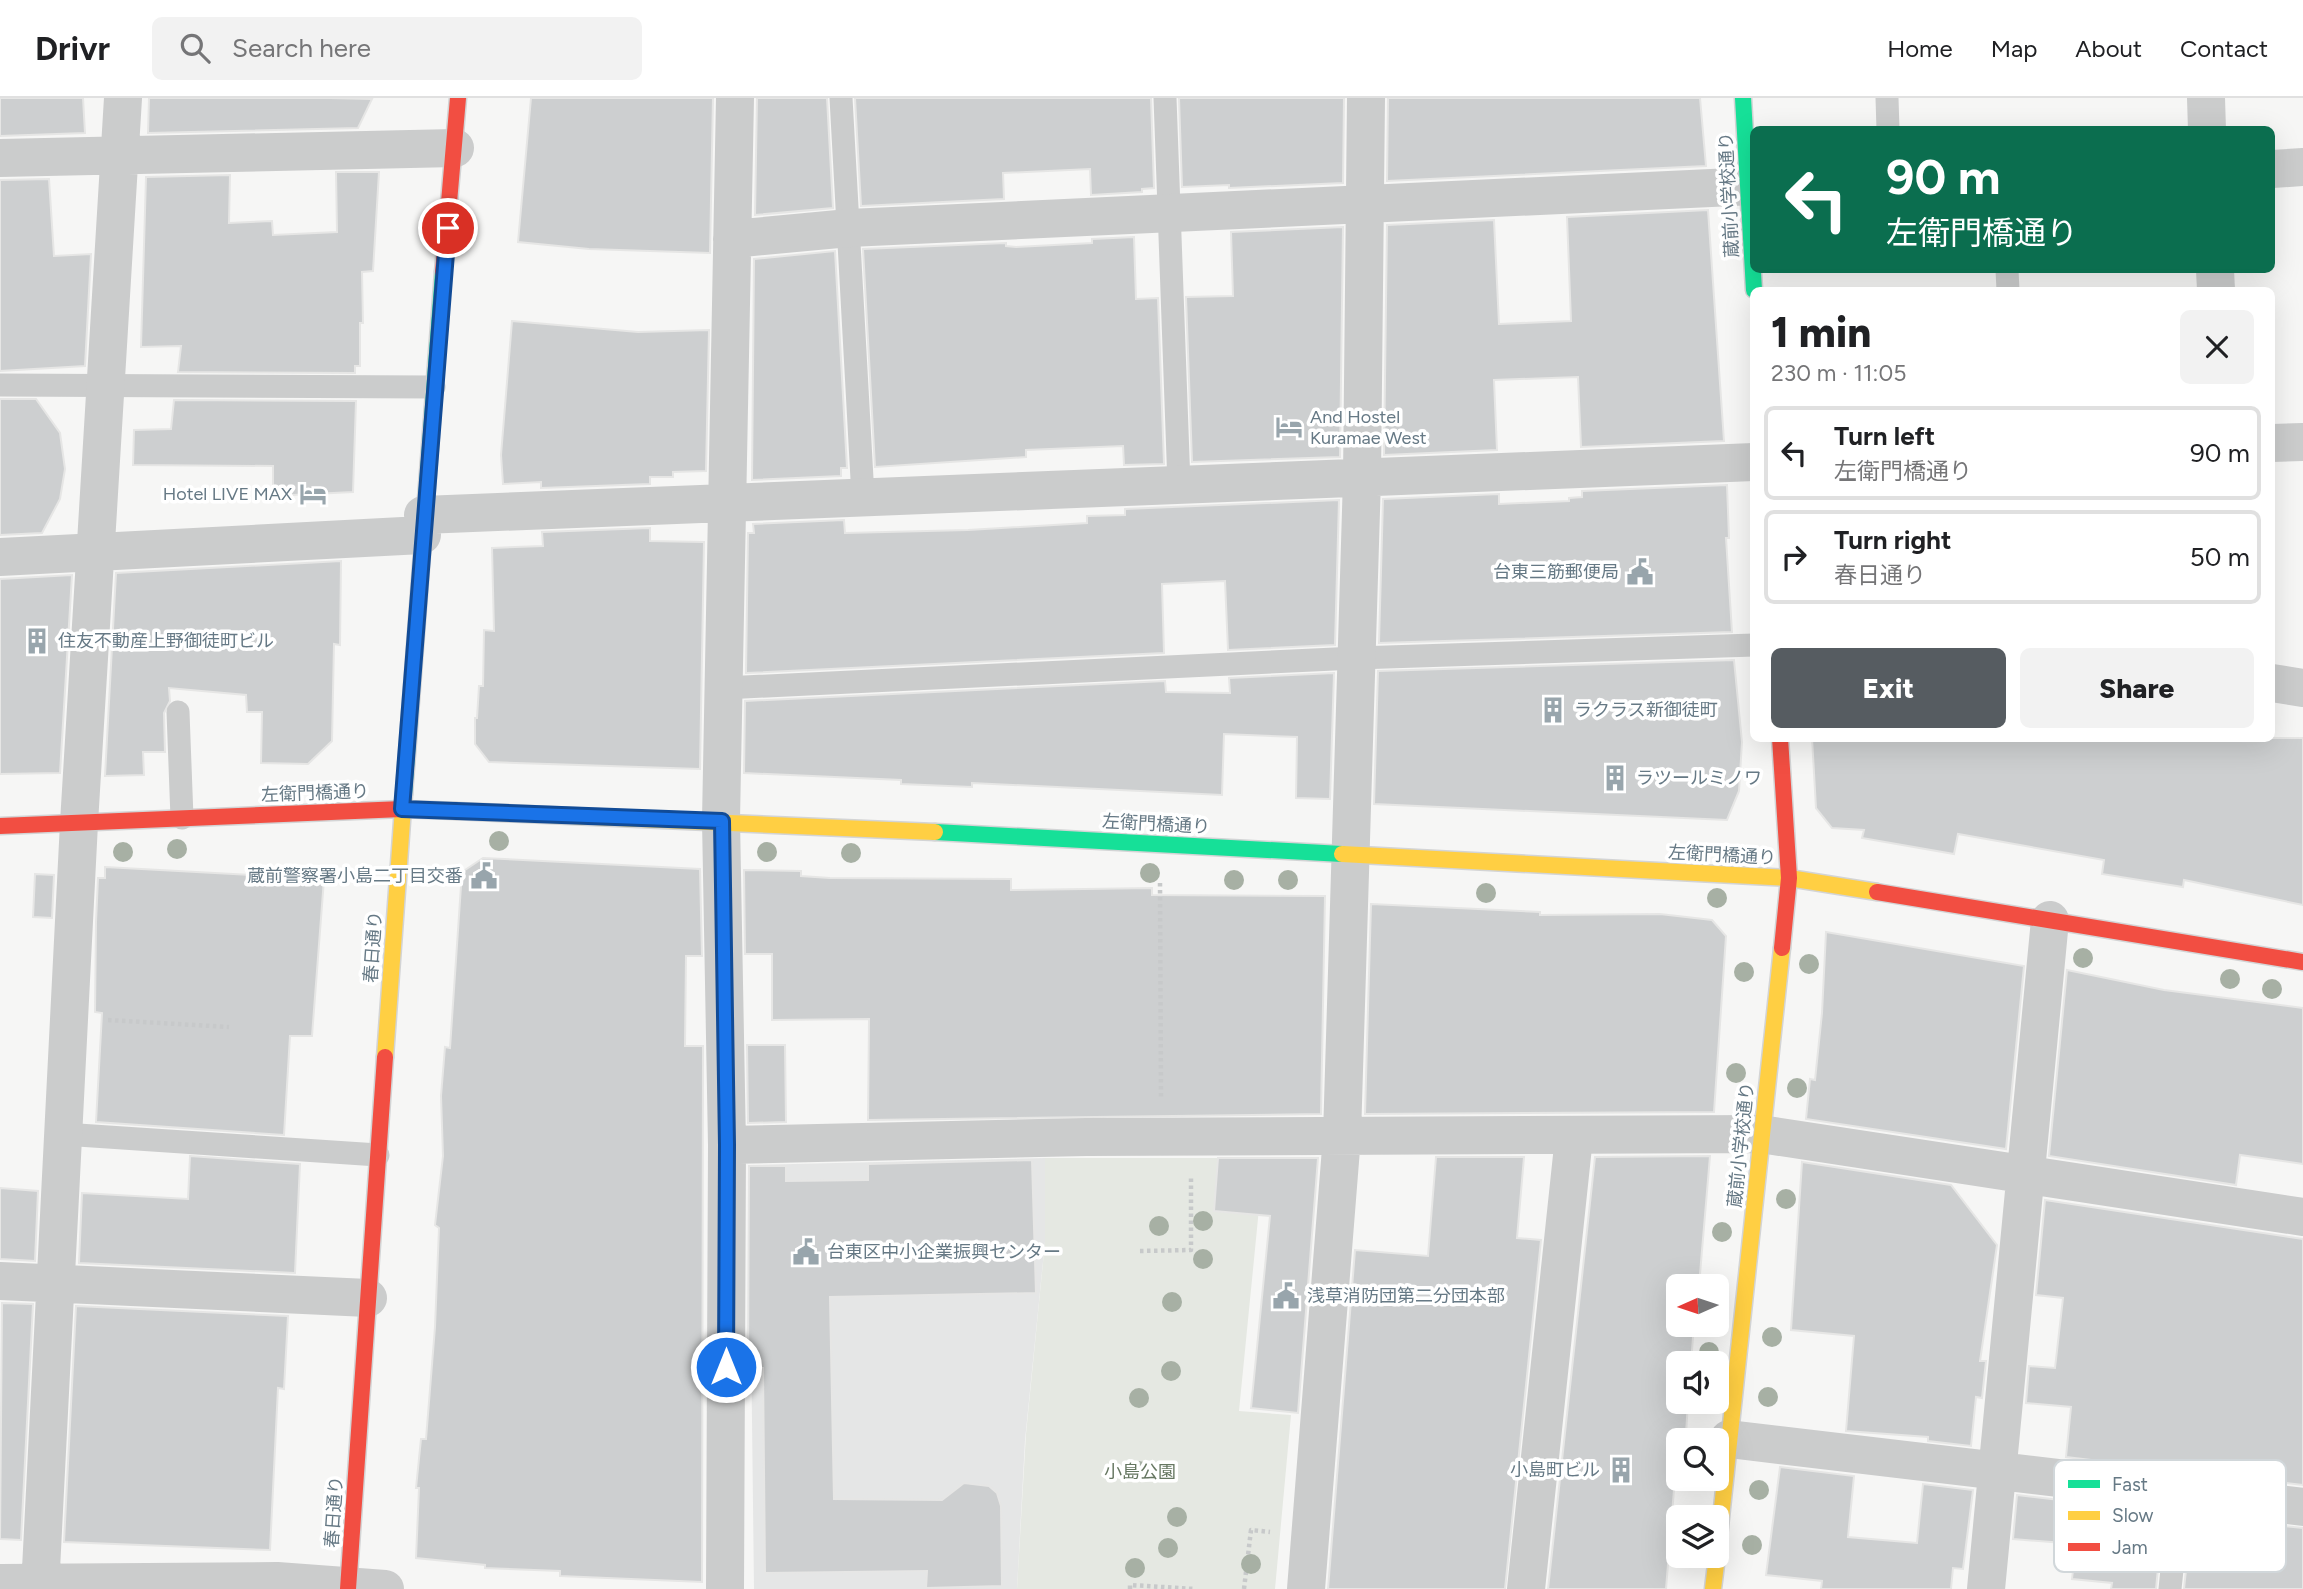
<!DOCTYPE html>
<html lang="en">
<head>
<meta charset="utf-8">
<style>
  :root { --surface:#fff; --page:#f2f2f2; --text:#202124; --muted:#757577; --line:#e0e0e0; --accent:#565c61 }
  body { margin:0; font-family:Figtree,"Noto Sans JP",sans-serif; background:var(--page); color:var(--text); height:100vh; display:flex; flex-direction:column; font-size:26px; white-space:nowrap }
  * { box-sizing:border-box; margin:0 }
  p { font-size:23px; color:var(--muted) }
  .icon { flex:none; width:38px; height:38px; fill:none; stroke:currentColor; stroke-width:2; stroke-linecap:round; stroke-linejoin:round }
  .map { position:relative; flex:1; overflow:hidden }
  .sheet { position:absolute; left:1750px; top:189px; width:525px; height:455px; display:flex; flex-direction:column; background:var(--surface); border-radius:10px; box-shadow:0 7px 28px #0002 }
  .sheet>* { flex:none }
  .banner { position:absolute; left:1750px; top:28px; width:525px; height:147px; border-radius:10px; box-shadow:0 7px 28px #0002; background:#0b6e4f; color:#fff; overflow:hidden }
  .needle { width:46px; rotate:267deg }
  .fabs { position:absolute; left:1666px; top:1176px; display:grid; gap:14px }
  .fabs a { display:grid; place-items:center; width:63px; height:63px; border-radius:10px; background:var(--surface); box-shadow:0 7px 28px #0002; font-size:35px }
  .pin { position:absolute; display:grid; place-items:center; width:60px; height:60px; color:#fff; margin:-30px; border:4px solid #fff; border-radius:50%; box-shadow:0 2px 7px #0007 }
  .me { position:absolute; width:77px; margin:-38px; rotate:0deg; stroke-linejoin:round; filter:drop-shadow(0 0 5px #0008) }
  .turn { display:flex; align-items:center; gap:24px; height:147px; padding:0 21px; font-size:32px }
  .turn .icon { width:91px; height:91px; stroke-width:2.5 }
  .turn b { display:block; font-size:49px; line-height:60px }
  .round { display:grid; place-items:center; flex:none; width:74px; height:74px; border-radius:10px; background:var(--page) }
  .summary { display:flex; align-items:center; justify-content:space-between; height:119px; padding:0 21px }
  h1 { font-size:42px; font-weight:800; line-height:52px }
  .primary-button { display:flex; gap:14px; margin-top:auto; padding:14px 21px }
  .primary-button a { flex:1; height:80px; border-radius:10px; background:var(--accent); color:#fff; font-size:28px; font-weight:800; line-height:80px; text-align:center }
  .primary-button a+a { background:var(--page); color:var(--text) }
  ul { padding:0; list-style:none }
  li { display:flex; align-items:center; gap:21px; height:94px; margin:0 14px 10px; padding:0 7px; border:4px solid var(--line); border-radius:10px }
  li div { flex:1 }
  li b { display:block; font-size:26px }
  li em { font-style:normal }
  header { display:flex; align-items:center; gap:42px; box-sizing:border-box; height:98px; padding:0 35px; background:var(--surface); border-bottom:2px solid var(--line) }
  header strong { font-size:33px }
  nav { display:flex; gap:38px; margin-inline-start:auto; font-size:24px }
  .search { width:490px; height:63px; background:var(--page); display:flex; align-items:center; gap:18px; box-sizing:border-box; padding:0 24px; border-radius:10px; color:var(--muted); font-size:26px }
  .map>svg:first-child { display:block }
  .built { fill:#e5e6e6 }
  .green { fill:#e5e8e2 }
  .building { fill:#cdcfd0; stroke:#e6e6e5; stroke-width:2 }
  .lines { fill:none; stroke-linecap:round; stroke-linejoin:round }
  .fast-casing { stroke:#d3d4d5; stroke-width:19 }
  .slow-casing { stroke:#d3d4d5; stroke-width:19 }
  .jam-casing { stroke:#d3d4d5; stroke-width:19 }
  .path { stroke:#c7c9ca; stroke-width:4.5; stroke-dasharray:3.5 3.5; stroke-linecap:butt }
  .lane { stroke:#cbcccc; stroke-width:23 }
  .street { stroke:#cbcccc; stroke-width:38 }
  .fast { stroke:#16e098; stroke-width:16 }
  .slow { stroke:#ffcf43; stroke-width:16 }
  .jam { stroke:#f24e42; stroke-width:16 }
  .tree { fill:#a7b0a4 }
  .route-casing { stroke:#114b97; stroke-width:18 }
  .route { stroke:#1a73e8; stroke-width:12 }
  .labels { text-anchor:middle; stroke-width:7; stroke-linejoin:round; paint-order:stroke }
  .street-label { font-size:18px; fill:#667985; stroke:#fff }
  .poi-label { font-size:18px; fill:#667985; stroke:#fff; text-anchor:start }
  .park-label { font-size:18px; fill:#667761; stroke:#fff }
  .key { fill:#fff; stroke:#d1d7da; stroke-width:2 }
  .key-label { font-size:19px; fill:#667985 }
</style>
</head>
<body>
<header>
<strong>Drivr</strong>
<div class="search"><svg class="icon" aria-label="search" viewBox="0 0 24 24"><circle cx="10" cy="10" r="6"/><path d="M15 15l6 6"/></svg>Search here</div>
<nav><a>Home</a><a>Map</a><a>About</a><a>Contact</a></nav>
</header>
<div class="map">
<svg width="2303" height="1491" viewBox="0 0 2303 1491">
  <rect width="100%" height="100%" fill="#f6f6f5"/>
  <path class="built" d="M 1045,1060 L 1045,1144 L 1025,1342 L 1017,1491 L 754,1491 L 749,1067 Z"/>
  <path class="green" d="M 1045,1060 L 1264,1060 L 1239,1313 L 1291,1317 L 1275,1491 L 1017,1491 L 1026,1336 L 1045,1144 Z"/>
  <path class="building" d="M 0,0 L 83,0 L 85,35 L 0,38 Z
    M 149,0 L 330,0 L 372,1 L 358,30 L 148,35 Z
    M 531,0 L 713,0 L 710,155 L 589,151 L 518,144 Z
    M 757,0 L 827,0 L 833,110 L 755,117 Z
    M 855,0 L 1151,0 L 1154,90 L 1142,91 L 1142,94 L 1091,97 L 1090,71 L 1003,75 L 1004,101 L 861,108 Z
    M 1179,0 L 1344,0 L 1343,85 L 1229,90 L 1229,87 L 1182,89 Z
    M 1388,0 L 1700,0 L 1706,68 L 1387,83 Z
    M 336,74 L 379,74 L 373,173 L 362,174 L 363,225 L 360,225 L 360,268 L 355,268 L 355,275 L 178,274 L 181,248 L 141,249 L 146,79 L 230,77 L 229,125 L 272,123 L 273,137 L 337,134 Z
    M 49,81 L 54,158 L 91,156 L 85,268 L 0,273 L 0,82 Z
    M 1708,112 L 1724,343 L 1581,349 L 1578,279 L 1494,282 L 1497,352 L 1384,357 L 1387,127 L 1494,122 L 1499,226 L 1571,223 L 1567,119 Z
    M 1343,129 L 1340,359 L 1192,364 L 1186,199 L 1233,198 L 1231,134 Z
    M 1134,139 L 1136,201 L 1158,200 L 1164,366 L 1124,367 L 1123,348 L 1026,352 L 1026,359 L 875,369 L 863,151 L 1006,145 L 1006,148 L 1016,149 L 1092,145 L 1092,141 Z
    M 835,153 L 847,370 L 841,370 L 841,378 L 752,382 L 754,161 Z
    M 512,223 L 638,234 L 709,232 L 706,373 L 673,374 L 673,379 L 650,379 L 650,386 L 541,390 L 541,384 L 503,386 L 501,357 Z
    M 0,301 L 36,301 L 60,335 L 65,371 L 60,401 L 42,435 L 0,437 Z
    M 174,302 L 356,303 L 353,394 L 273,398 L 273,368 L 133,367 L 134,332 L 171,331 Z
    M 1727,387 L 1729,440 L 1726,440 L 1732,534 L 1379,545 L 1383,401 L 1499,396 L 1499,406 L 1569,403 L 1569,400 L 1582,399 L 1582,393 Z
    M 1339,402 L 1335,547 L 1228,552 L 1225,483 L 1162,486 L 1164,555 L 746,575 L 748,435 L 754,435 L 753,426 L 844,422 L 845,435 L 968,432 L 1087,425 L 1087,418 L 1125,417 L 1125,411 Z
    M 650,430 L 650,443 L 704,444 L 700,671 L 489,664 L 475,646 L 475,620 L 477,620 L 479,588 L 483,588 L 484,532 L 494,533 L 492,450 L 543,448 L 542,434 Z
    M 341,463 L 340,547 L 334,546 L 332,643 L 308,666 L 261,665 L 262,614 L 247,614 L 246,597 L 169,590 L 170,603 L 164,615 L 165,654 L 143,654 L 144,677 L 105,678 L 116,475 Z
    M 72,477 L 60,675 L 0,676 L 0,481 Z
    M 1734,562 L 1742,644 L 1739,693 L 1727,722 L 1374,706 L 1378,573 Z
    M 1334,575 L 1330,701 L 1296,700 L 1297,639 L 1224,636 L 1222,697 L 972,685 L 972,689 L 901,686 L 901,682 L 744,675 L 745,603 L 1165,583 L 1166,594 L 1230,595 L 1229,580 Z
    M 1812,640 L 2303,640 L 2303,807 L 2184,782 L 2183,789 L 2102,776 L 2104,762 L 1958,736 L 1954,756 L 1862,740 L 1864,732 L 1832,730 L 1816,710 Z
    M 483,760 L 700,771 L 702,858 L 686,858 L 685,948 L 703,948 L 702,1484 L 560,1478 L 560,1473 L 485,1470 L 485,1467 L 416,1460 L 419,1390 L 416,1390 L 421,1341 L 426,1341 L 435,1229 L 439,1130 L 435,1127 L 443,1058 L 441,998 L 445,949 L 450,950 L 461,788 L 465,772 Z
    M 105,769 L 324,781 L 312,938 L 290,938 L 284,1037 L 96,1024 L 102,915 L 95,914 L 96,824 L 98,780 L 105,780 Z
    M 744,772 L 801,773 L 801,778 L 830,780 L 1011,781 L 1011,792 L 1152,790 L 1152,797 L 1325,798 L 1321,1016 L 868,1022 L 869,921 L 772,922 L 772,856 L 745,856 Z
    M 35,776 L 54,777 L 52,820 L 33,819 Z
    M 1371,806 L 1540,814 L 1540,817 L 1660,816 L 1712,822 L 1726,838 L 1714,1014 L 1365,1016 Z
    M 1826,834 L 2024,868 L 2006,1051 L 1806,1021 L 1810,981 L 1815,982 L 1822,915 Z
    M 2067,872 L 2164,892 L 2303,910 L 2303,1066 L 2240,1057 L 2236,1087 L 2049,1058 Z
    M 747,947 L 785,947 L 786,1024 L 748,1025 Z
    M 190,1058 L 300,1066 L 295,1175 L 79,1165 L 82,1095 L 188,1101 Z
    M 1710,1058 L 1699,1188 L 1678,1188 L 1678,1227 L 1694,1227 L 1691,1265 L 1678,1265 L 1678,1304 L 1688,1304 L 1686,1336 L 1679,1336 L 1678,1342 L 1666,1491 L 1548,1491 L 1595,1059 Z
    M 1436,1059 L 1524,1059 L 1517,1140 L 1541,1142 L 1505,1491 L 1328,1491 L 1355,1152 L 1428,1158 Z
    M 1218,1060 L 1318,1060 L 1298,1315 L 1251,1310 L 1270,1118 L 1214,1113 Z
    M 1032,1062 L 1036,1195 L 830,1199 L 834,1401 L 942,1402 L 964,1385 L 989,1388 L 997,1395 L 1001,1408 L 1002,1488 L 926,1490 L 927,1473 L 765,1475 L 763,1270 L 748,1270 L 749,1068 L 786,1068 L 786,1083 L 868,1082 L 868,1066 Z
    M 1802,1064 L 1951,1087 L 1997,1147 L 1980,1263 L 1986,1263 L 1982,1300 L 1976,1299 L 1971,1348 L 1928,1343 L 1928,1339 L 1846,1333 L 1854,1238 L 1791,1232 Z
    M 0,1090 L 38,1093 L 35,1163 L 0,1161 Z
    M 2045,1102 L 2303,1141 L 2303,1387 L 2066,1359 L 2071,1309 L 2026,1305 L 2029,1268 L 2055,1270 L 2063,1200 L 2036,1197 Z
    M 2,1205 L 33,1206 L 21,1442 L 0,1441 Z
    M 76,1208 L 288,1218 L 284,1291 L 278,1290 L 270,1452 L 64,1444 Z
    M 1780,1369 L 1854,1378 L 1848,1439 L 1917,1445 L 1923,1386 L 1973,1392 L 1963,1471 L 1953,1470 L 1951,1491 L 1821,1491 L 1822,1483 L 1766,1477 Z
    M 2017,1397 L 2111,1408 L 2108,1445 L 2160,1450 L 2156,1491 L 2111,1491 L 2112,1485 L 2072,1481 L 2076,1446 L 2013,1441 Z
    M 2199,1419 L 2303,1430 L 2303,1491 L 2184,1491 L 2188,1453 L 2195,1454 Z"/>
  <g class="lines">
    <g class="fast-casing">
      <path id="fast" d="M 1743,0 L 1754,192
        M 404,696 L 443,174
        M 935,734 L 1342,756"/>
    </g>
    <g class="slow-casing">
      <path id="slow" d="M 456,713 L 935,734
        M 1342,756 L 1789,780 L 1877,794
        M 385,959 L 404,696
        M 1717,1457 L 1782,850
        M 1713,1491 L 1717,1458"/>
    </g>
    <g class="jam-casing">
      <path id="jam" d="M 443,174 L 458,0
        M 1780,640 L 1789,780 L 1782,850
        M 0,728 L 402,711 L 456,713
        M 1877,794 L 2303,864
        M 348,1491 L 385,959"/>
    </g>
    <path class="path" d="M 1160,785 L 1161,1000
      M 108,922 L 229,929
      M 1140,1153 L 1191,1152 L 1191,1080
      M 1130,1491 L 1130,1487 L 1195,1491
      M 1244,1491 L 1251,1432 L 1270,1434"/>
    <path class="lane" d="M 841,0 L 863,399
      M 1165,0 L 1179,387
      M 1887,0 L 1888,32
      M 2007,172 L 2008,192
      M 0,287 L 434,289
      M 724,590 L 1356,560 L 1754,547
      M 178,614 L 182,720
      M 63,1036 L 378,1057
      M 2170,1491 L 2180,1394"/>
    <path class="street" d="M 2206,0 L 2207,32
      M 0,60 L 455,50
      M 2272,71 L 2303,69
      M 732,141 L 849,130 L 1754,88
      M 2215,172 L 2216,192
      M 2272,345 L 2303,344
      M 423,417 L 1754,364
      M 0,459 L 422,437
      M 2272,585 L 2303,590
      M 727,1047 L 1086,1039 L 1761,1036 L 2303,1119
      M 0,1183 L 368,1200
      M 1729,1341 L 2303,1409
      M 0,1485 L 277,1483 L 385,1491
      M 40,1491 L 79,725 L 123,0
      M 725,1491 L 727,1047 L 721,722 L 735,0
      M 1306,1491 L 1342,1038 L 1362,380 L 1366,0
      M 1526,1491 L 1574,1039
      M 1986,1491 L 2050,822"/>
    <use href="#fast" class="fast"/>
    <use href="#slow" class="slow"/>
    <use href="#jam" class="jam"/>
  </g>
  <g class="tree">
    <circle cx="499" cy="743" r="10"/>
    <circle cx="177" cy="751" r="10"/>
    <circle cx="123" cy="754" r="10"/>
    <circle cx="767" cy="754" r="10"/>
    <circle cx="851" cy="755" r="10"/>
    <circle cx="1150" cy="775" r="10"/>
    <circle cx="1234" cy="782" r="10"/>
    <circle cx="1288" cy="782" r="10"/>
    <circle cx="1486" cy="795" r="10"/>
    <circle cx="1717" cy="800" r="10"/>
    <circle cx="2083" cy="860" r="10"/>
    <circle cx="1809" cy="866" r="10"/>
    <circle cx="1744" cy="874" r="10"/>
    <circle cx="2230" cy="881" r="10"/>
    <circle cx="2272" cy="891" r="10"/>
    <circle cx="1736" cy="975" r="10"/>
    <circle cx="1797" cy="990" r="10"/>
    <circle cx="1786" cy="1101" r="10"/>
    <circle cx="1203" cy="1123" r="10"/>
    <circle cx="1159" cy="1128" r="10"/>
    <circle cx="1722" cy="1134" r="10"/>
    <circle cx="1203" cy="1161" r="10"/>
    <circle cx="1172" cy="1204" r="10"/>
    <circle cx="1772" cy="1239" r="10"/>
    <circle cx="1709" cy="1254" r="10"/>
    <circle cx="1171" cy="1273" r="10"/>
    <circle cx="1768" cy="1299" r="10"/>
    <circle cx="1139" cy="1300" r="10"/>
    <circle cx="1139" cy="1373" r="10"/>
    <circle cx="1759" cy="1392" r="10"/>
    <circle cx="1177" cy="1419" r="10"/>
    <circle cx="1752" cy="1447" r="10"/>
    <circle cx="1168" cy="1450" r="10"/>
    <circle cx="1251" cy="1466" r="10"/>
    <circle cx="1135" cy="1470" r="10"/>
  </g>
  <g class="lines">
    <g class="route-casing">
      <path id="route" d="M 448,130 L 402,711 L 722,723 L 727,1047 L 726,1269"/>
    </g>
    <use href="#route" class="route"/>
  </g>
  <defs>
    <g id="hotel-bare" transform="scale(2.1)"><path d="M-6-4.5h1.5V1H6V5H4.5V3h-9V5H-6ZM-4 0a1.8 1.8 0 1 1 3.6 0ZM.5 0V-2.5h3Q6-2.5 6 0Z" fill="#98a5ac" stroke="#fff" stroke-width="2.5" paint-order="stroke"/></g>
    <g id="civic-bare" transform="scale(2.1)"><path d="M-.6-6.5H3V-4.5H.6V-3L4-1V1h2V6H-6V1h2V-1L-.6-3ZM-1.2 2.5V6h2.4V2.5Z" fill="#98a5ac" stroke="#fff" stroke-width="2.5" paint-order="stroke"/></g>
    <g id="building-bare" transform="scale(2.1)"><path d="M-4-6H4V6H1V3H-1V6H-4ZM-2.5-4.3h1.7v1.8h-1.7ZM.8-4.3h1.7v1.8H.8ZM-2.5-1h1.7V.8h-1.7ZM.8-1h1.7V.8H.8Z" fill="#98a5ac" stroke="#fff" stroke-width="2.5" paint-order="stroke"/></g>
  </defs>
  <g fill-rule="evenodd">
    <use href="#hotel-bare" x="1289" y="329"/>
    <use href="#hotel-bare" x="313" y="396"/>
    <use href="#civic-bare" x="1640" y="474"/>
    <use href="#building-bare" x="37" y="543"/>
    <use href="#building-bare" x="1553" y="612"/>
    <use href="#building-bare" x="1615" y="680"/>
    <use href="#civic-bare" x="484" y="778"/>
    <use href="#civic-bare" x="806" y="1154"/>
    <use href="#civic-bare" x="1286" y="1198"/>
    <use href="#building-bare" x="1621" y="1372"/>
  </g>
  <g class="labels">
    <g class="street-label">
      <text transform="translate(1729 97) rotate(-93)" y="6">蔵前小学校通り</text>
      <text transform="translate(315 695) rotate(-2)" y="6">左衛門橋通り</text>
      <text transform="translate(1156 726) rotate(3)" y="6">左衛門橋通り</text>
      <text transform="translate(1722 757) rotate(3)" y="6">左衛門橋通り</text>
      <text transform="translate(373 849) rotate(-86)" y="6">春日通り</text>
      <text transform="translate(1741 1047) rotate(-84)" y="6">蔵前小学校通り</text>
      <text transform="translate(334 1414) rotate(-86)" y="6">春日通り</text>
    </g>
    <g class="poi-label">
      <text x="1310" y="325">And Hostel<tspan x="1310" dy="21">Kuramae West</tspan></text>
      <text x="292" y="402" text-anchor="end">Hotel LIVE MAX</text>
      <text x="1619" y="480" text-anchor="end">台東三筋郵便局</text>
      <text x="58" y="549">住友不動産上野御徒町ビル</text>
      <text x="1574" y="618">ラクラス新御徒町</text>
      <text x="1636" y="686">ラツールミノワ</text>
      <text x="463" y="784" text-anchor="end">蔵前警察署小島二丁目交番</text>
      <text x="827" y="1160">台東区中小企業振興センター</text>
      <text x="1307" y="1204">浅草消防団第二分団本部</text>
      <text x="1600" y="1378" text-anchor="end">小島町ビル</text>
    </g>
    <g class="park-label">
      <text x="1140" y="1380">小島公園</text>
    </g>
  </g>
  <rect x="2054" y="1362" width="232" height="112" rx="10" class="key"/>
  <rect x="2068" y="1382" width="32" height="8" fill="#16e098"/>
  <rect x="2068" y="1413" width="32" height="9" fill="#ffcf43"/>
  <rect x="2068" y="1445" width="32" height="8" fill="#f24e42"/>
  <g class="key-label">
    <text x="2112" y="1393">Fast</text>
    <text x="2112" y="1424">Slow</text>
    <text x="2112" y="1456">Jam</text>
  </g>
</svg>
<div class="fabs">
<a><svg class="needle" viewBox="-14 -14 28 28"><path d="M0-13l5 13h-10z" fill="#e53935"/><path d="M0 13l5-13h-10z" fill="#757577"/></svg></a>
<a><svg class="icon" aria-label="sound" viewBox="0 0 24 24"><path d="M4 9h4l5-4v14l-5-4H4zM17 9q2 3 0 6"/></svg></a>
<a><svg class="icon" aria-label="search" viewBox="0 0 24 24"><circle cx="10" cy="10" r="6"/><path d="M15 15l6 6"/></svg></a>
<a><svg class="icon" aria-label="layers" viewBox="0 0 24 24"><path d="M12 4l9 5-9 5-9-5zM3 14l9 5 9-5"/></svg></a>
</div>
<div class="pin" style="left:448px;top:130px;background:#d93025"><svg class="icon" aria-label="arrive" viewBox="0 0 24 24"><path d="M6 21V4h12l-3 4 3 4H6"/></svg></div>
<svg class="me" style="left:726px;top:1269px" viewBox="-20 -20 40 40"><circle r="17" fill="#1a73e8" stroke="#fff" stroke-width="3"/><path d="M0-11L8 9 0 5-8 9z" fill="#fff"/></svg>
<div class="banner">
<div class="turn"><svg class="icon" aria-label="left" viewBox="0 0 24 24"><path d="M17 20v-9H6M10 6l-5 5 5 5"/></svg><div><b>90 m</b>左衛門橋通り</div></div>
</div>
<section class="sheet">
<div class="summary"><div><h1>1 min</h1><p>230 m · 11:05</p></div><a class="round"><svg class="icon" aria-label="close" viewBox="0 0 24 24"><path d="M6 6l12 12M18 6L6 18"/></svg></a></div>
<ul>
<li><svg class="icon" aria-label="left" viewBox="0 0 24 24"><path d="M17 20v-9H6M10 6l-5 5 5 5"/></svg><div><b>Turn left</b><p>左衛門橋通り</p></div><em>90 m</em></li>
<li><svg class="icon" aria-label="right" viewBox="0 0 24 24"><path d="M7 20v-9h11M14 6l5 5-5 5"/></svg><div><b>Turn right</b><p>春日通り</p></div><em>50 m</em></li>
</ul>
<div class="primary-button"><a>Exit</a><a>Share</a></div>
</section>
</div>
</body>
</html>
